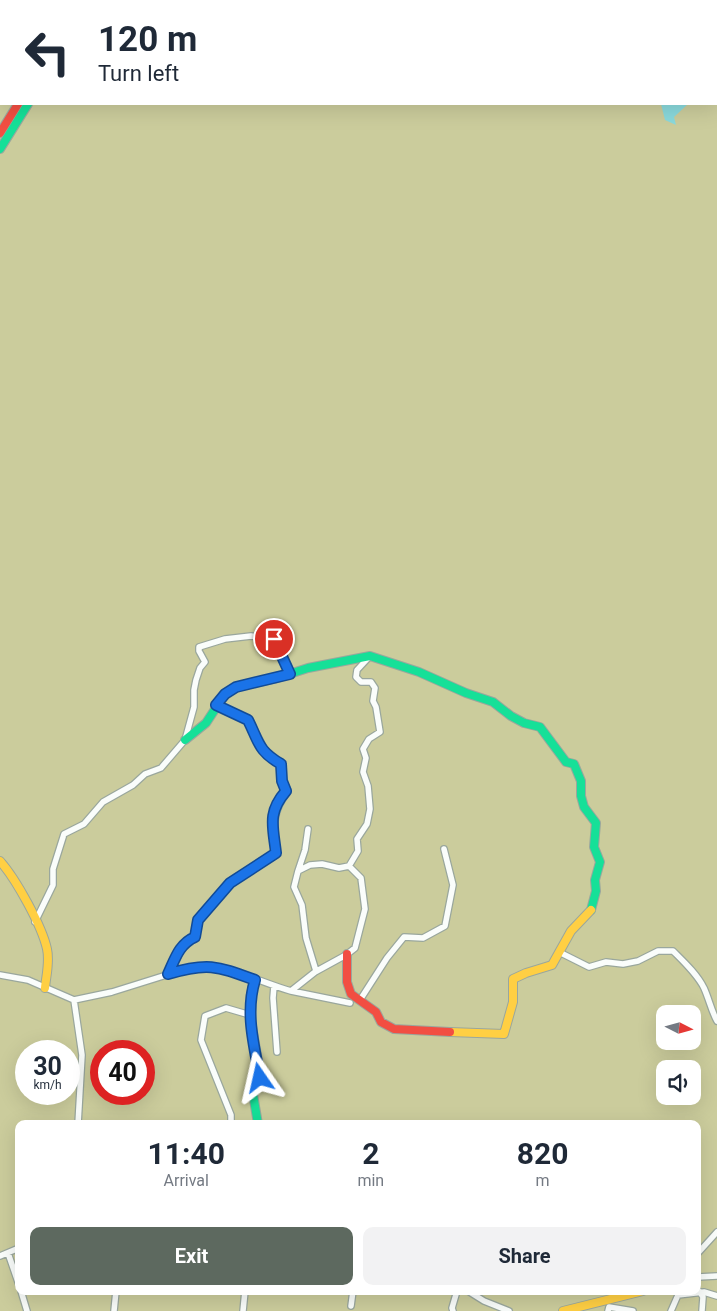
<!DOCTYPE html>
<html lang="en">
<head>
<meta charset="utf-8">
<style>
  :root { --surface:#fff; --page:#f2f2f3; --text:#1f2937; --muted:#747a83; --accent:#5d695f }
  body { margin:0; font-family:Roboto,sans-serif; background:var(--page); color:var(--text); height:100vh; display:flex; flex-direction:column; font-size:19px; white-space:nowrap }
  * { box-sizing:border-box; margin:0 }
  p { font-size:16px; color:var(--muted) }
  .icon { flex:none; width:28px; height:28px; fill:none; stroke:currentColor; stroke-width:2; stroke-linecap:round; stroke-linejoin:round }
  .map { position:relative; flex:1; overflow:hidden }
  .side { position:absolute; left:15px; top:1120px; width:686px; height:175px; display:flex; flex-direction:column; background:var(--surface); border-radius:10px; box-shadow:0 5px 20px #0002 }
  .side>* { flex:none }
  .hud { position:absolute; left:0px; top:0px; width:718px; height:105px; box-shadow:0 5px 20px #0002; background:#fff; color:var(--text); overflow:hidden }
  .needle { width:32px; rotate:96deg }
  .fabs { position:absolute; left:656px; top:1005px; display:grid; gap:10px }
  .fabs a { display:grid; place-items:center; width:45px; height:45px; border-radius:10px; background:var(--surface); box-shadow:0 5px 20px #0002; font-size:25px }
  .speed { position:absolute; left:15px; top:1040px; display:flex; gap:10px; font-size:25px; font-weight:700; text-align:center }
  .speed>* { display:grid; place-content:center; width:65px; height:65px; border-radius:50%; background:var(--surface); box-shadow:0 5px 20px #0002; line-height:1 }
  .speed small { font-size:12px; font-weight:400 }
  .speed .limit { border:8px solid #d22; background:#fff; color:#111 }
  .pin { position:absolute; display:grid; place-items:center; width:42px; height:42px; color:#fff; margin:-21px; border:2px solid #fff; border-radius:50%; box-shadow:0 1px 5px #0007 }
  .me { position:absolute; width:55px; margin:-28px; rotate:349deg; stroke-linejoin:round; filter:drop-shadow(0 0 4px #0008) }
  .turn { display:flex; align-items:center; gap:18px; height:105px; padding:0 15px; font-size:22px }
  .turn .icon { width:65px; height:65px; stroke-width:2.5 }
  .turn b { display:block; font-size:35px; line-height:42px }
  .eta { display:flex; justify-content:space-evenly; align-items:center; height:85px; text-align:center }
  .eta b { font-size:30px; font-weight:700; line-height:35px }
  .cta { display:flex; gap:10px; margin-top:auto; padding:10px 15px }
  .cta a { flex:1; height:58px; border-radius:10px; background:var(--accent); color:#fff; font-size:20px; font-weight:700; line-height:58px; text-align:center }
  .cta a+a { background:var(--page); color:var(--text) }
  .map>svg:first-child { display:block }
  .forest { fill:#cbcc9c; fill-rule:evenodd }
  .water { fill:#8ad9dc }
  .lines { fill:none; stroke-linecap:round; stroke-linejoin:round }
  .street-casing { stroke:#9aa79d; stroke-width:8 }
  .fast-casing { stroke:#9aa79d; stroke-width:10 }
  .slow-casing { stroke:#9aa79d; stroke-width:10 }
  .jam-casing { stroke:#9aa79d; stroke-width:10 }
  .street { stroke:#fafdfb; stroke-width:5.5 }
  .fast { stroke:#16e098; stroke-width:8 }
  .slow { stroke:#ffcf43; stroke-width:8 }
  .jam { stroke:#f24e42; stroke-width:8 }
  .route-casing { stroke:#114b97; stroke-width:12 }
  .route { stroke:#1a73e8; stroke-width:9 }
</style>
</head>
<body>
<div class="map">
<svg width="717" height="1311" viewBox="0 0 717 1311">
  <rect width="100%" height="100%" fill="#e0f1e4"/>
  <path class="forest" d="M 0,0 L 717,0 L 717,1311 L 0,1311 ZM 1,1 L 716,1 L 716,104 L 1,104 ZM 665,1014 L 692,1014 L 692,1041 L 665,1041 ZM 26,1051 L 69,1051 L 69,1094 L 26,1094 ZM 101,1051 L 144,1051 L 144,1094 L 101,1094 ZM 665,1069 L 692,1069 L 692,1096 L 665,1096 ZM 19,1124 L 698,1124 L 698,1291 L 19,1291 Z"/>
  <path class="water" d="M 661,104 L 688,104 L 674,117 L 676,125 L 665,120 Z"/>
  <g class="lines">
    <g class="street-casing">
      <path id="street" d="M 298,871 L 305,850 L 308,829
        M 35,922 L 53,885 L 53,869 L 64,834 L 84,824 L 103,802 L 133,785 L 145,774 L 161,768 L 185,740 L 194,707 L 194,690 L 196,680 L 200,668 L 205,662 L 199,651 L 199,647 L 225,639 L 251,636 L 274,639 L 291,674
        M 559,952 L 589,967 L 606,962 L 623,964 L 638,961 L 658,951 L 673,951 C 684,962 697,974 704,988 C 709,999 711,1010 717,1021
        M 316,971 L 306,938 L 302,905 L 294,887 L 298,871 L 310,865 L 322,864 L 339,868 L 349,866
        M 0,975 L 28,980 L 74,1000 L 112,992 L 192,967 C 226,963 259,982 291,991 L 315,972 L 346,955 L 355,948 L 365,909 L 361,878 L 349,866 L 358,851 L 357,839 L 367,824 L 370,809 L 368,786 L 363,772 L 366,758 L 363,749 L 369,739 L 380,732 L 376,707 L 373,701 L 375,688 L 371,682 L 361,682 L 356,677 L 357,670 L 370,656
        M 274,986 L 273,998 L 277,1052
        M 291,991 L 350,1003
        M 74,1000 L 82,1055 L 78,1124
        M 360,1000 L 387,958 L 404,937 L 423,938 L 445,926 L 453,885 L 444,849
        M 231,1124 L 231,1115 L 201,1040 L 205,1016 L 226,1008 L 250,1015
        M 8,1253 L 19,1285
        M 698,1253 L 717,1232
        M 0,1256 L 19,1248
        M 698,1277 L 717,1276
        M 21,1291 L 27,1311
        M 468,1291 L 484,1301 L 509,1311
        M 676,1291 L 678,1295 L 704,1292 L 717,1296
        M 700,1292 L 703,1297 L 702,1311
        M 351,1306 L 353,1291
        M 114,1311 L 116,1291
        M 243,1311 L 245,1291
        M 453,1311 L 452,1308 L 457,1291
        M 608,1311 L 609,1307 L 633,1311
        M 671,1311 L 678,1295"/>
    </g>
    <g class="fast-casing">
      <path id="fast" d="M 0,149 L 28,104
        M 185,740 L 206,723 L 225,694 L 236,687 L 277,678 L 308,668 L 370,656 L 419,672 L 466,693 L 493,702 L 511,716 L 524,723 L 540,727 L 566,762 L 574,764 L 581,781 L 581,796 L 584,807 L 596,823 L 594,847 L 600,862 L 595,880 L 596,891 L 591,910
        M 169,974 L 181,948 L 195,937 L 198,920 L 230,883 L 276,853 C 273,827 270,813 287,791 L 282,781 L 281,764 L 264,750 L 248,720 L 216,705
        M 255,980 L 251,993 L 250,1015 L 261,1078 L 253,1094 L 258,1124"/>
    </g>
    <g class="slow-casing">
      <path id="slow" d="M 80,1 L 81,0
        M 91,1 L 92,0
        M 0,861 C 16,879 42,926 47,949 C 50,962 46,976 45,988
        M 450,1032 L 504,1034 L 513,1002 L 513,979 L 526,973 L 552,965 L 571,931 L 591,910
        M 563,1311 L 643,1291"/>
    </g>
    <g class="jam-casing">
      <path id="jam" d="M 0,133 L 18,104
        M 347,954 L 347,982 L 351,994 L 376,1012 L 381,1022 L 394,1029 L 450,1032"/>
    </g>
    <use href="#street" class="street"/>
    <use href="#fast" class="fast"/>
    <use href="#slow" class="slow"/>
    <use href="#jam" class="jam"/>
  </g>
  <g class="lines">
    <g class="route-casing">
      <path id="route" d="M 260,1078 C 254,1045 245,1013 255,980 C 217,966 208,962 168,974 C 175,959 179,944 195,937 L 198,920 L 230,883 L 276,853 C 273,826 267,813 286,791 L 282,781 L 281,764 C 258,751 259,742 248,720 L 216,705 L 225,694 L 236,687 L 290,674 L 274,639"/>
    </g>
    <use href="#route" class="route"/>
  </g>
</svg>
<div class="fabs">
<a><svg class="needle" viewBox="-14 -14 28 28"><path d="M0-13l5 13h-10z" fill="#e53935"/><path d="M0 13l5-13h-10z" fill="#747a83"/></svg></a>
<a><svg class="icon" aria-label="sound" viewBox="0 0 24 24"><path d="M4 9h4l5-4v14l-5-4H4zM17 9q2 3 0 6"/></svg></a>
</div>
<div class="speed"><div>30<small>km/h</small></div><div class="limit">40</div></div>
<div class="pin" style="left:274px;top:639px;background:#d93025"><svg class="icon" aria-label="arrive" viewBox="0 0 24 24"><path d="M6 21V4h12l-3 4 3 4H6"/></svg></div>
<svg class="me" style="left:260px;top:1078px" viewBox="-20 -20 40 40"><path d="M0-17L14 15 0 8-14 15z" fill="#1a73e8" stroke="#fff" stroke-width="4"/></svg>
<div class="hud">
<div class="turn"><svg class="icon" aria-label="left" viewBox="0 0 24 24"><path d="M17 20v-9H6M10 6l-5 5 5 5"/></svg><div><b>120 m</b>Turn left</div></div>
</div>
<section class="side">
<div class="eta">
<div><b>11:40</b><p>Arrival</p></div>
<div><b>2</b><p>min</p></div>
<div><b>820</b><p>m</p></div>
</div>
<div class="cta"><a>Exit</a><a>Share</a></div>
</section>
</div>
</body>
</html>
